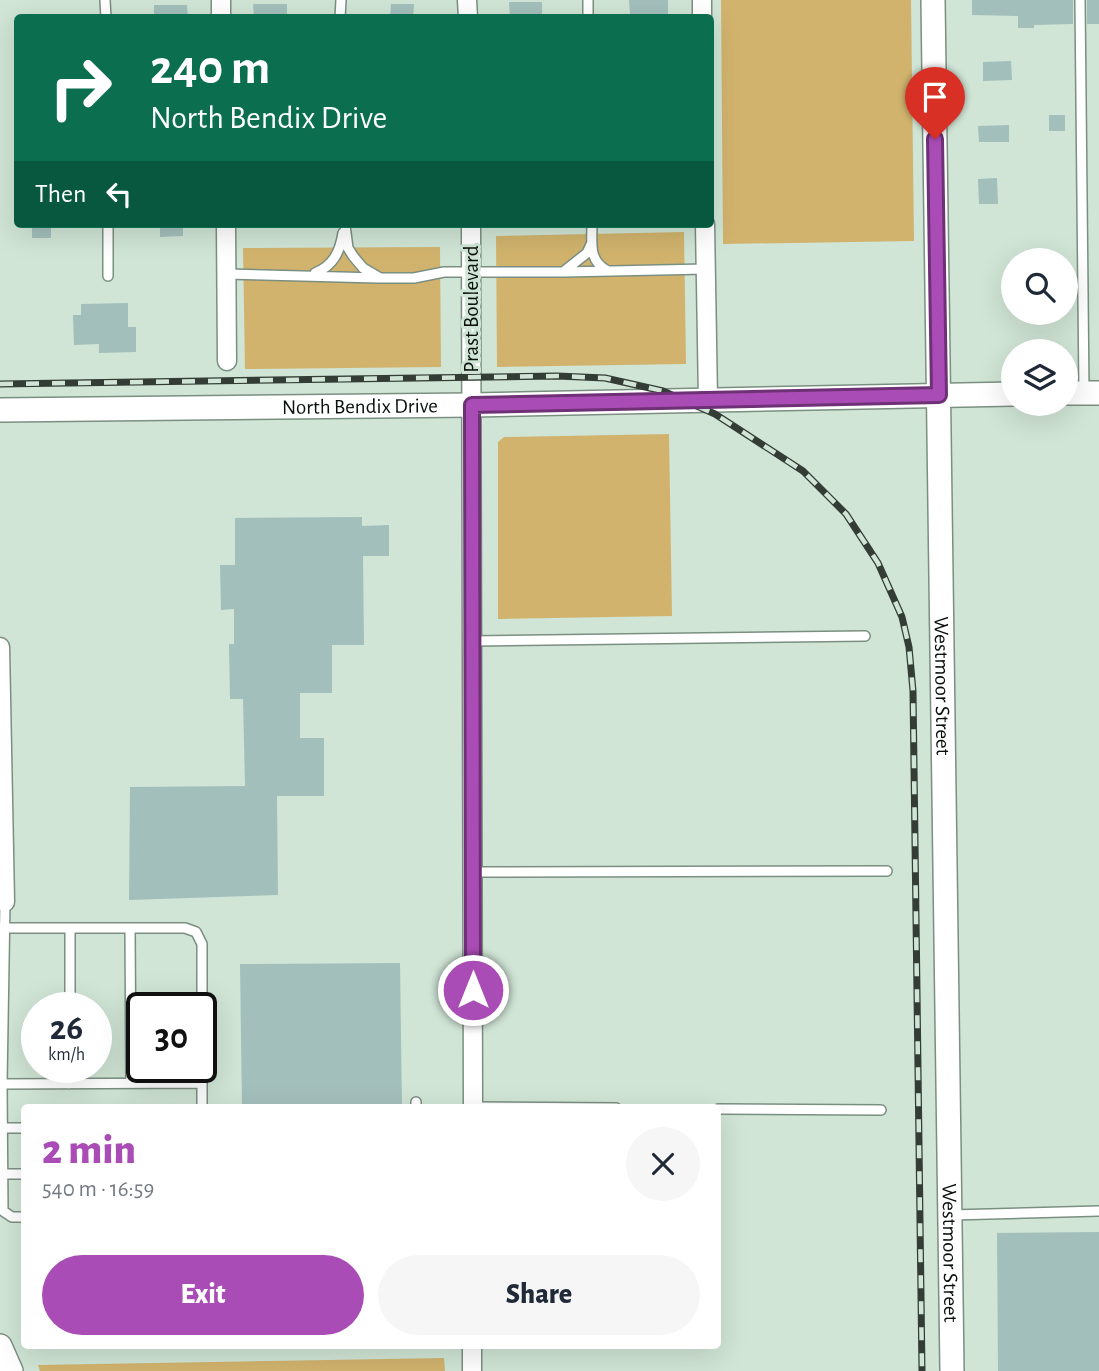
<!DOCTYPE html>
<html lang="en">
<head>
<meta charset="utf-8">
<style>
  :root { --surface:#fff; --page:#f6f6f7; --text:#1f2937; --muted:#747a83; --accent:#aa4cb5 }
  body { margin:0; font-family:"Alegreya Sans",sans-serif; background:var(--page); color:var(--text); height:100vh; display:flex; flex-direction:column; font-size:26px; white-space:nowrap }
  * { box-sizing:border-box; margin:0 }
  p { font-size:23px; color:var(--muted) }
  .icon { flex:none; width:38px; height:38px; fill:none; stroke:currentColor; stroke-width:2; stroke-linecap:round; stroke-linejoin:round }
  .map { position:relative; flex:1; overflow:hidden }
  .drawer { position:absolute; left:21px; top:1104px; width:700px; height:245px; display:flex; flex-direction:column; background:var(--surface); border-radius:7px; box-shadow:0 7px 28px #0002 }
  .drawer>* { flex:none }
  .hud { position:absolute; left:14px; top:14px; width:700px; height:214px; border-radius:7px; box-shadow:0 7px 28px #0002; background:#0b6e4f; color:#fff; overflow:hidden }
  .fabs { position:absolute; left:1001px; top:248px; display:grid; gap:14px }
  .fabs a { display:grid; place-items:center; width:77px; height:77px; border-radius:50%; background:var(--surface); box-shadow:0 7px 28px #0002; font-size:35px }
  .speed { position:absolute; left:21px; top:992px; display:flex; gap:14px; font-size:35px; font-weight:700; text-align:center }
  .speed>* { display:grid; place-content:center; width:91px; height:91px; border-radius:50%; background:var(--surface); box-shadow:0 7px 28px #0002; line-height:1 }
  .speed small { font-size:18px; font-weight:400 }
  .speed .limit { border:4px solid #111; border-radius:10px; background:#fff; color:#111 }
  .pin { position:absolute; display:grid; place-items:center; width:60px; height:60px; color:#fff; margin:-72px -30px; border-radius:50% 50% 50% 0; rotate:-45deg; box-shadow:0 0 7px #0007 }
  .pin .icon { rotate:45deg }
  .me { position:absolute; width:77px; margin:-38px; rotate:0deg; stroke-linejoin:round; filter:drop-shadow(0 0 5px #0008) }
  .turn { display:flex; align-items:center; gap:24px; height:147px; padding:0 21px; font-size:32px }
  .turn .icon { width:91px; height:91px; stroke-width:2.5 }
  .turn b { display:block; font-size:49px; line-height:60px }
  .then { display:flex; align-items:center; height:66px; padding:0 21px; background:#0003; gap:14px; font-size:26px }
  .round { display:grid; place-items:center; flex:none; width:74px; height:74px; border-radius:37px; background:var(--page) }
  .head { display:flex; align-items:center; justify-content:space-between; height:119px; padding:0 21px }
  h1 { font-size:42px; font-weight:800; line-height:52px; color:var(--accent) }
  .button { display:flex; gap:14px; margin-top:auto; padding:14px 21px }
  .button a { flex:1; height:80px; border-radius:42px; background:var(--accent); color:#fff; font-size:28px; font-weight:800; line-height:80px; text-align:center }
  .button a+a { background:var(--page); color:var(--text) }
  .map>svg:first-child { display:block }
  .green { fill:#d1b36d }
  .building { fill:#a3bfbc }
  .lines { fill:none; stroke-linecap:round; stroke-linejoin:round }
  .service-casing { stroke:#7b8f81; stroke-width:12 }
  .minor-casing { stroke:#7b8f81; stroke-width:21 }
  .tertiary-casing { stroke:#7b8f81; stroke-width:26 }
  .service { stroke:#fff; stroke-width:9 }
  .minor { stroke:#fff; stroke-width:18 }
  .tertiary { stroke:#fff; stroke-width:23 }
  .rail-casing { stroke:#333d36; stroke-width:7 }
  .rail { stroke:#d0e5d6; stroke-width:4.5; stroke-dasharray:13; stroke-linecap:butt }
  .route-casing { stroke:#6e3176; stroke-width:18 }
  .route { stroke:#aa4cb5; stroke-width:12 }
  .labels { text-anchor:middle; stroke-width:6; stroke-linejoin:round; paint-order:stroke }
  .street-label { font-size:21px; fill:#0a110c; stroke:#d0e5d6 }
</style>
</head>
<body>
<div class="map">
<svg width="1099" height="1371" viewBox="0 0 1099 1371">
  <rect width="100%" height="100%" fill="#d0e5d6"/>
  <path class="green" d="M 721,0 L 911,0 L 914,241 L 723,244 Z
    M 684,232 L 686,364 L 497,367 L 496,236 Z
    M 440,247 L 441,367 L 245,369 L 243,248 Z
    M 669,434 L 672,616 L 498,619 L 498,442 L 504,437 Z
    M 444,1358 L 445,1371 L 40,1371 L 38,1365 Z"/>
  <path class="building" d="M 629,0 L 668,0 L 668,18 L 640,18 L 640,14 L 630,14 Z
    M 972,0 L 1073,0 L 1073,24 L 1034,25 L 1034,28 L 1018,28 L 1018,16 L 972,15 Z
    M 1087,0 L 1099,0 L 1099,24 L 1087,24 Z
    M 509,2 L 542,2 L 542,18 L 510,18 Z
    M 253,4 L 287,4 L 287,18 L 254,18 Z
    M 391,4 L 414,4 L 413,18 L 390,18 Z
    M 154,5 L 187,5 L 188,18 L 154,18 Z
    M 1011,61 L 1012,80 L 983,81 L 983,62 Z
    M 1049,115 L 1065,115 L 1065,131 L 1049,131 Z
    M 1009,125 L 1009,142 L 979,142 L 978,126 Z
    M 997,178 L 998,204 L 979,204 L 978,179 Z
    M 32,224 L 51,224 L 51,238 L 32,238 Z
    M 160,224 L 183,224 L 183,236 L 160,237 Z
    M 128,303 L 128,327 L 136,327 L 136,352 L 99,353 L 99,344 L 74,345 L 73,315 L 81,315 L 81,304 Z
    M 362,517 L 362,526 L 389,525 L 389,556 L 363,556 L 364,645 L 332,645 L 332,693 L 300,693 L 300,738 L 324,738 L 324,796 L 277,796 L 278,895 L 129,900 L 130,787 L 245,786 L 243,699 L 230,699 L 229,644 L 234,644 L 234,609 L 221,610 L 220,565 L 235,565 L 235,518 Z
    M 400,963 L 402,1108 L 242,1108 L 240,964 Z
    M 1099,1232 L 1099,1371 L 998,1371 L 997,1233 Z"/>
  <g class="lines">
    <g class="service-casing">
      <path id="service" d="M 105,0 L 106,18
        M 588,0 L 588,18
        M 1080,0 L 1084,393
        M 340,18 L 341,0
        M 108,224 L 108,276
        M 592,224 C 592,243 588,261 608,271
        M 345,225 L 348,248 L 353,256 L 363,268 L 380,278 L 414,278 L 444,272 L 563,272 L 587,253 L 592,242
        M 564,272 L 706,269
        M 315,273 C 333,266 340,252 343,233
        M 226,274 L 378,278
        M 473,641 L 865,636
        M 472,872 L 887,871
        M 5,902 L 2,1084 L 3,1211 L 12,1217 L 24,1217
        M 0,928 L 185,928 L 196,932 L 202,944 L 202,1108
        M 130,928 L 131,1083
        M 70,1008 L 70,928
        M 2,1084 L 202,1083
        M 69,1084 L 69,1068
        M 416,1102 L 416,1108
        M 473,1107 L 616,1108
        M 718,1109 L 881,1110
        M 2,1128 L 24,1128
        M 0,1174 L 24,1174
        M 951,1215 L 1099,1211"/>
    </g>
    <g class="minor-casing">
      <path id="minor" d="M 221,0 L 221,18
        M 467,0 L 468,18
        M 702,0 L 702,18
        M 226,224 L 227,361
        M 471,224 L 473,1108
        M 705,224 L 708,400
        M 0,647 L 5,902
        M 472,1346 L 472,1371"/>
    </g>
    <g class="tertiary-casing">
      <g id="tertiary">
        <path id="s1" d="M 933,0 L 952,1371"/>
        <path d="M 1066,393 L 1099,393"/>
        <path id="s2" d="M 0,410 L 472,405 L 1013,394"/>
        <path d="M 0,1346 L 11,1371"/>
      </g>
    </g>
    <use href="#service" class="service"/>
    <use href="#minor" class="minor"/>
    <use href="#tertiary" class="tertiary"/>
    <g class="rail-casing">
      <path id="rail" d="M 0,384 L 557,376 L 605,378 L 663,391 L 715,414 L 803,471 L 846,514 L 878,563 L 902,617 L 909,647 L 913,691 L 922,1371"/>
    </g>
    <use href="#rail" class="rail"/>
  </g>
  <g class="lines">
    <g class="route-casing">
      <path id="route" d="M 473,990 L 472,405 L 939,395 L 935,139"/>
    </g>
    <use href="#route" class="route"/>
  </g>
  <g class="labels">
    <g class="street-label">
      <text transform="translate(471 309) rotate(-90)" y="7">Prast Boulevard</text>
      <text dy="7" stroke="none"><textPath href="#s2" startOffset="360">North Bendix Drive</textPath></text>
      <text dy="7" stroke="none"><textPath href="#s1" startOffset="686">Westmoor Street</textPath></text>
      <text dy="7" stroke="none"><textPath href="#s1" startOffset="1253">Westmoor Street</textPath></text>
    </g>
  </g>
</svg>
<div class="fabs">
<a><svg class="icon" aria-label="search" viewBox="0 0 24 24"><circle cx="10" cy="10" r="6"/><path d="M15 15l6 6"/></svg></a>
<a><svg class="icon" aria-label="layers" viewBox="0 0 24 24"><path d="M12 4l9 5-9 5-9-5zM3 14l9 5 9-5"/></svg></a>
</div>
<div class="speed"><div>26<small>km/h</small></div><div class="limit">30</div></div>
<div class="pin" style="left:935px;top:139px;background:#d93025"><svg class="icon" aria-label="arrive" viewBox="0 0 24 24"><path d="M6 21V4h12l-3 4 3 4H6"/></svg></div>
<svg class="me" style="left:473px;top:990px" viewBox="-20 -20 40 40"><circle r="17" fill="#aa4cb5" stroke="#fff" stroke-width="3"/><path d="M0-11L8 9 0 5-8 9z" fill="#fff"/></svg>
<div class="hud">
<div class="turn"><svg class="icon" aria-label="right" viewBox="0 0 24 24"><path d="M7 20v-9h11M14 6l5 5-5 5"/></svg><div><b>240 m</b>North Bendix Drive</div></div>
<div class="then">Then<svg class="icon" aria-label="left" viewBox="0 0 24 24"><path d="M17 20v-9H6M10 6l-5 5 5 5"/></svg></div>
</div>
<section class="drawer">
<div class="head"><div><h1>2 min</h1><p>540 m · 16:59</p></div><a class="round"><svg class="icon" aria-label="close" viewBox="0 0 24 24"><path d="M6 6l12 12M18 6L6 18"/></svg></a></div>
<div class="button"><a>Exit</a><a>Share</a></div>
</section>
</div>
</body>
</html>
